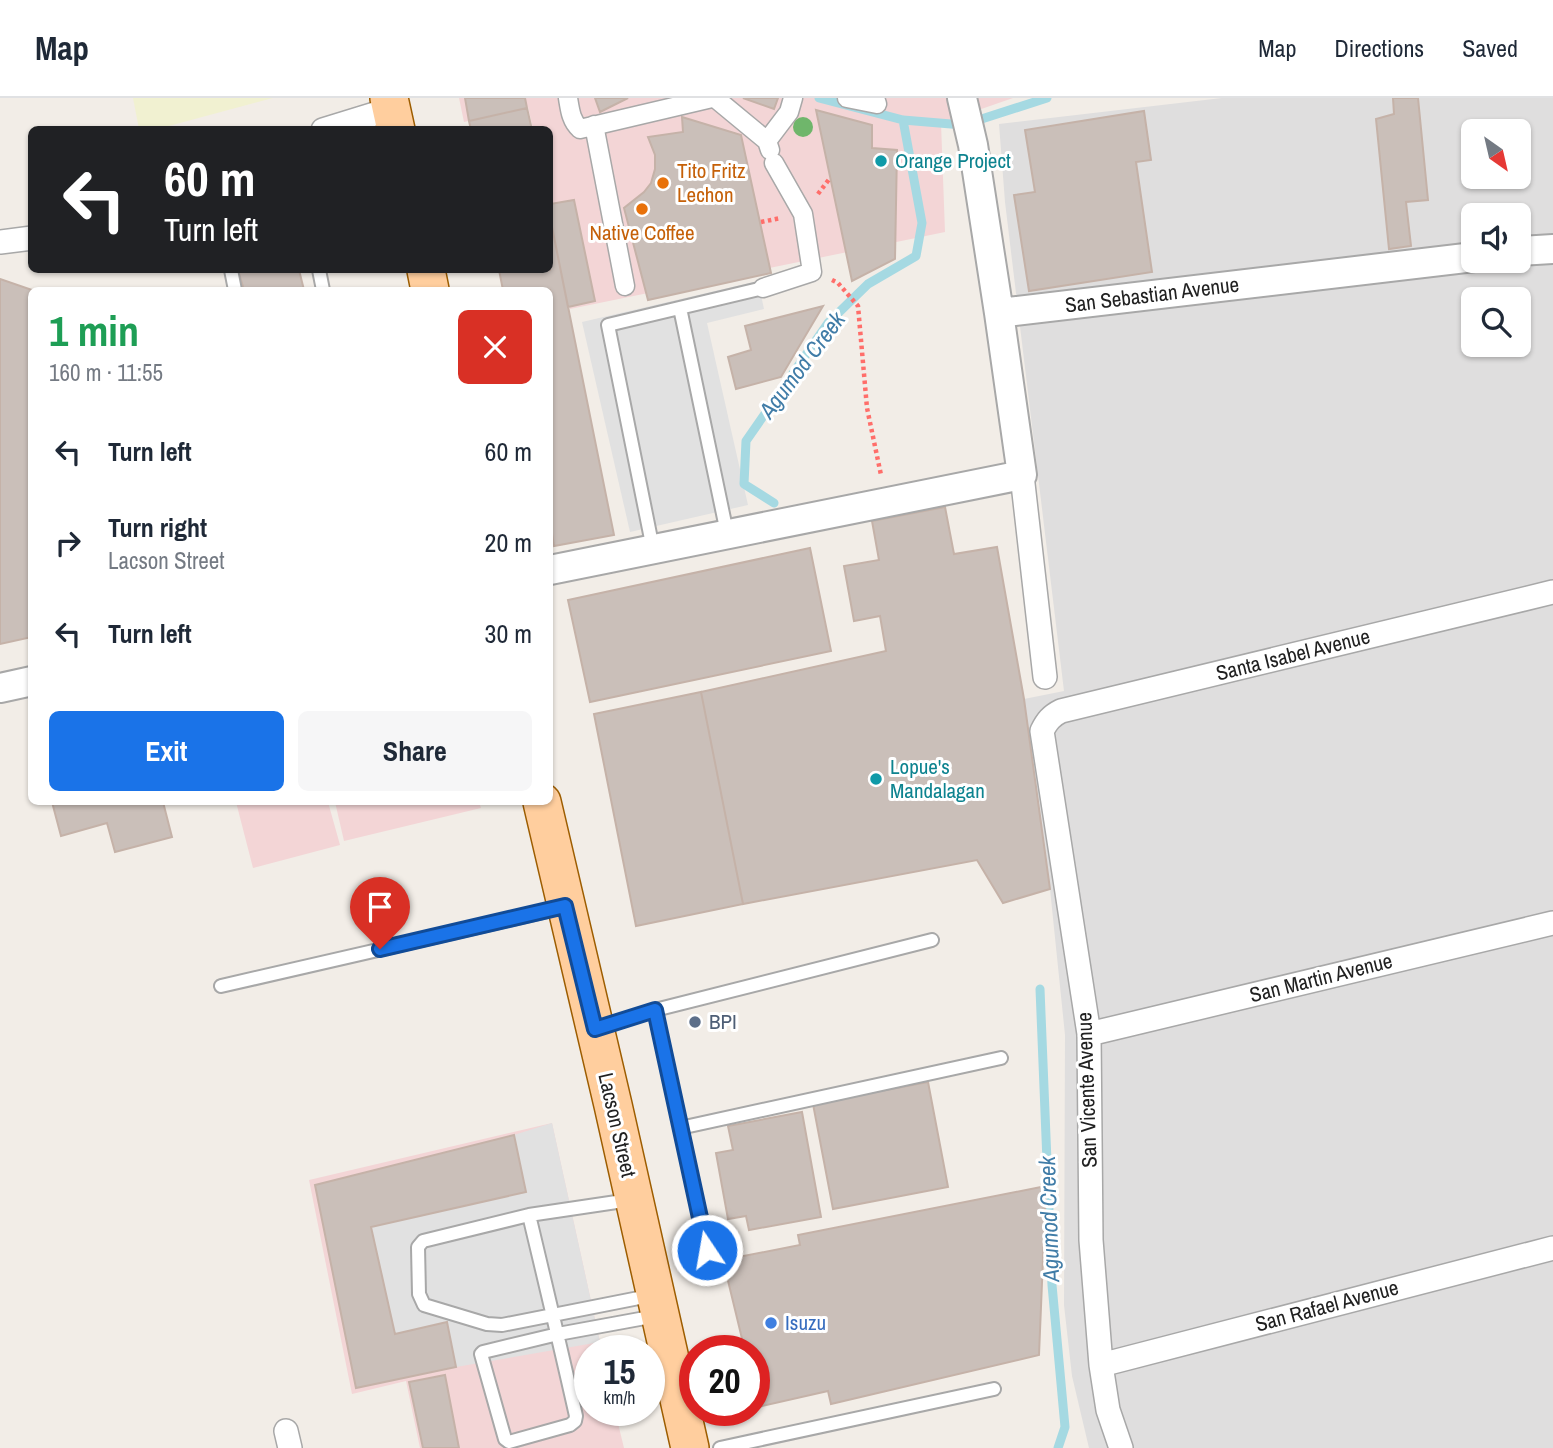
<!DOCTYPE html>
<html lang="en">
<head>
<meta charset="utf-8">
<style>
  :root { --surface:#fff; --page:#f6f6f7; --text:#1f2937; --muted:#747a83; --line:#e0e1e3; --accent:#1a73e8 }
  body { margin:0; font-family:"Archivo Narrow",sans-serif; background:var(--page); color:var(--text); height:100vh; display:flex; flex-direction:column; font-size:26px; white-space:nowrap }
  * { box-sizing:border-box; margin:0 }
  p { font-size:23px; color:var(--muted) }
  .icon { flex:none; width:38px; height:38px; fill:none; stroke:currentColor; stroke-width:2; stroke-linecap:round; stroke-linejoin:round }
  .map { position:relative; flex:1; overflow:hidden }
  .sheet { position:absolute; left:28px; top:189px; width:525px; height:518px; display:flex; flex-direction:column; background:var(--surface); border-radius:10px; box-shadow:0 2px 5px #0004 }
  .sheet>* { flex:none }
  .top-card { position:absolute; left:28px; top:28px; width:525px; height:147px; border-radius:10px; box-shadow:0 2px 5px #0004; background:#202124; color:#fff; overflow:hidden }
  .needle { width:46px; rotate:146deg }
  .tools { position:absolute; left:1461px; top:21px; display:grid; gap:14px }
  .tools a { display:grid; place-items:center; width:70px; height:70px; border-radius:10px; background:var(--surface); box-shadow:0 2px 5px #0004; font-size:35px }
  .speed { position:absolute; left:574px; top:1237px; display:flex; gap:14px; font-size:35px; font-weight:700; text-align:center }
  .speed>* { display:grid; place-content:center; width:91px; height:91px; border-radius:50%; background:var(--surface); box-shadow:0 2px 5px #0004; line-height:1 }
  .speed small { font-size:18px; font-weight:400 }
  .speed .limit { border:10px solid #d22; background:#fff; color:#111 }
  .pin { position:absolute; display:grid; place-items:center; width:60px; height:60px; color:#fff; margin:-72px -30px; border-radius:50% 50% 50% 0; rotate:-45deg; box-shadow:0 0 7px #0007 }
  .pin .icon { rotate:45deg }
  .me { position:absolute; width:77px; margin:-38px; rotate:348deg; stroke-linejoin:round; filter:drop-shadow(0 0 5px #0008) }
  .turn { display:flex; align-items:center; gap:24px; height:147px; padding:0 21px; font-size:32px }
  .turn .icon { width:91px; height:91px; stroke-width:2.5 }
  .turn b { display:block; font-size:49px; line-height:60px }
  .round { display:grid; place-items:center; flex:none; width:74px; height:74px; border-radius:10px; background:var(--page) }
  .headline { display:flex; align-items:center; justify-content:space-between; height:119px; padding:0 21px }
  h1 { font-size:42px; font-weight:700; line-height:52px; color:#1e9e55 }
  .button { display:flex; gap:14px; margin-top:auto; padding:14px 21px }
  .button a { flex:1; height:80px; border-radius:10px; background:var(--accent); color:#fff; font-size:28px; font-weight:700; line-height:80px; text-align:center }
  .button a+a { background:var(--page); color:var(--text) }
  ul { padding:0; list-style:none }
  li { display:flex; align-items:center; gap:21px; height:91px; padding:0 21px }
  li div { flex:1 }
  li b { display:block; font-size:26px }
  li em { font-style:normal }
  header { display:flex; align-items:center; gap:42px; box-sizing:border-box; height:98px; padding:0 35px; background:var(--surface); border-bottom:2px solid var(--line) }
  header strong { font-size:33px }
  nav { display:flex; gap:38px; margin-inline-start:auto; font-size:24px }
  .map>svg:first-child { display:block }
  .residential { fill:#dfdede; fill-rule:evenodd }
  .commercial { fill:#f3d5d6 }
  .farmland { fill:#f1f1d1 }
  .parking { fill:#e1e1e1 }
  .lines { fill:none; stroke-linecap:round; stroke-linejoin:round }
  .stream { stroke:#a5d9e2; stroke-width:9 }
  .building { fill:#cabfb9; stroke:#c5b2a8; stroke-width:2 }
  .service-casing { stroke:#a8a8a8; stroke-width:16 }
  .pedestrian-casing { stroke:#a8a8a8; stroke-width:21 }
  .minor-casing { stroke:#a8a8a8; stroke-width:26 }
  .tertiary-casing { stroke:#a8a8a8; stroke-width:32 }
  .primary-casing { stroke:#9d5d00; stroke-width:40 }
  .path { stroke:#ff6e6a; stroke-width:4.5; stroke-dasharray:3.5 3.5; stroke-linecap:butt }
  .service { stroke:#fff; stroke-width:12 }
  .pedestrian { stroke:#fff; stroke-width:18 }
  .minor { stroke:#fff; stroke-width:23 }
  .tertiary { stroke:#fff; stroke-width:28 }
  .primary { stroke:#ffce9e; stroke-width:37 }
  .tree { fill:#6fb66b }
  .route-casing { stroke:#114b97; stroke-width:18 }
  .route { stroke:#1a73e8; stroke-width:12 }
  .culture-dot { fill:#0f9aa8; stroke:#fff; stroke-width:2.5 }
  .food-dot { fill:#e8710a; stroke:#fff; stroke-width:2.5 }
  .service-dot { fill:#5c6f8a; stroke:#fff; stroke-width:2.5 }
  .shop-dot { fill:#3f7fe0; stroke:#fff; stroke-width:2.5 }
  .labels { text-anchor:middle; stroke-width:6; stroke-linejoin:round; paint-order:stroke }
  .culture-label { font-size:21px; fill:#0d838f; stroke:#fff; text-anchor:start }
  .food-label { font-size:21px; fill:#c56008; stroke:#fff; text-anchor:start }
  .street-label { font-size:21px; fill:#212121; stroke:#fff }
  .service-label { font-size:21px; fill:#4e5e75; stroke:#fff; text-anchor:start }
  .shop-label { font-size:21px; fill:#366cbe; stroke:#fff; text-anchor:start }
  .water-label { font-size:23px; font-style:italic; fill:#407ca7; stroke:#fff }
</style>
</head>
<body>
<header>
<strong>Map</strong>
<nav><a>Map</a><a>Directions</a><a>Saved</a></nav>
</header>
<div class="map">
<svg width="1553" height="1350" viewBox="0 0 1553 1350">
  <rect width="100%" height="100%" fill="#f2ede7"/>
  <path class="residential" d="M 1222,0 L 1553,0 L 1553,1350 L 1089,1350 L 1072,1278 L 1064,1207 L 1065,937 L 1050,791 L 1024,601 L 1064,593 L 1005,104 L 999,26 ZM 1474,33 L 1519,33 L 1519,79 L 1474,79 ZM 1474,117 L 1519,117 L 1519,163 L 1474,163 ZM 1474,201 L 1519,201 L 1519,247 L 1474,247 Z"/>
  <path class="commercial" d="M 459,0 L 1013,0 L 941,25 L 945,134 L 570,211 L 550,110 L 550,32 L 533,31 L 528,9 L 464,24 Z
    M 236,704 L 328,704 L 340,747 L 253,770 Z
    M 335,704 L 479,704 L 481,710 L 344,743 Z
    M 552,1025 L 602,1253 L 590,1253 L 590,1312 L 615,1313 L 624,1350 L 420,1350 L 406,1283 L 352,1296 L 309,1082 Z"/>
  <path class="farmland" d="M 133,0 L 273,0 L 154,32 L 139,31 Z"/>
  <path class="parking" d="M 758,183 L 764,211 L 707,225 L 748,407 L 630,434 L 582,224 Z
    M 552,1025 L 600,1244 L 456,1269 L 447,1225 L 395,1236 L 371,1129 L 526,1094 L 514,1037 Z"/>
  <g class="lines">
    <path class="stream" d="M 819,0 L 903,22 L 963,27 L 1047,0
      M 774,405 L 744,386 L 746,343 L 828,225 L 868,186 L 916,158 L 922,125 L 903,22
      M 1040,891 L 1052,1187 L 1065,1329 L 1058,1350"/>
  </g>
  <path class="building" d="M 465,0 L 525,0 L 527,10 L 469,23 Z
    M 595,0 L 628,0 L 600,14 Z
    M 743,0 L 778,0 L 774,11 Z
    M 1393,0 L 1418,0 L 1428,102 L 1406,104 L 1411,148 L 1389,151 L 1376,21 L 1394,16 Z
    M 527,10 L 532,32 L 471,32 L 469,23 Z
    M 816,12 L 872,27 L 872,50 L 897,52 L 895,161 L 852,183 Z
    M 1144,13 L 1151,62 L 1136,64 L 1152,174 L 1029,193 L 1014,97 L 1035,94 L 1025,32 Z
    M 682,19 L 741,37 L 771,175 L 648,202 L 624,110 L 644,94 L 651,85 L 655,71 L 655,57 L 648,39 L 683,34 Z
    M 574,102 L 595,203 L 568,209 L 550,119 L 550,106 Z
    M 550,119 L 614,437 L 554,448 L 550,423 L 550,192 L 503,192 L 499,172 L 550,172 Z
    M 238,172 L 299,172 L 304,192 L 244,192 Z
    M 0,181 L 32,192 L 32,539 L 0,546 Z
    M 823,208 L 781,279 L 736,291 L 728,259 L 751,252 L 745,228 Z
    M 945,409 L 954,456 L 997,449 L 1024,601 L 1050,791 L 1003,805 L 977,762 L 743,806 L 701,594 L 886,553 L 880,518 L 854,523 L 844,468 L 879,462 L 872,423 Z
    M 810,450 L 831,553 L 590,604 L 568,502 Z
    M 701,594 L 743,806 L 636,828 L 594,616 Z
    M 52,704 L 163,704 L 172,739 L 115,754 L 107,725 L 61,738 Z
    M 928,984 L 948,1089 L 833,1111 L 813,1006 Z
    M 802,1014 L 821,1119 L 749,1132 L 746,1118 L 728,1121 L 716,1055 L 733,1052 L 728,1028 Z
    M 514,1037 L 526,1094 L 371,1129 L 395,1236 L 447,1224 L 456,1269 L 356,1290 L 315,1087 Z
    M 1046,1088 L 1039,1257 L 831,1306 L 828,1293 L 758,1309 L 754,1294 L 754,1253 L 745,1253 L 723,1162 L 800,1147 L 798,1137 Z
    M 445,1277 L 459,1350 L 423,1350 L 409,1284 Z"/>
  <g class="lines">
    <g class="service-casing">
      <path id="service" d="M 231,172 L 235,192
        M 319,172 L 323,192
        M 680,210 L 727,435
        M 653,451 L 608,227 L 763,190
        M 221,888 L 565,809
        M 655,912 L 707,1152
        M 597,930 L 655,912 L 932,842
        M 680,1030 L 1001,960
        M 630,1102 L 529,1117 L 423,1143 L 418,1149 L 419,1196 L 424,1207 L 487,1226 L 502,1227 L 654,1197
        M 529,1117 C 545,1184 561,1251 576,1318 L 575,1323 L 570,1327 L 509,1344 L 505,1341 L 481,1256 L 483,1254 L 558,1236 L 656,1218
        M 720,1350 L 994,1291"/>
    </g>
    <g class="pedestrian-casing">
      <path id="pedestrian" d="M 568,0 C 570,12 571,23 580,31 L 712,0
        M 715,0 L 767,43 L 770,52
        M 847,0 L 877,6 L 875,0
        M 594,27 L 625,188
        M 767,43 L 789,14 L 793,0
        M 763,190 L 812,174 L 803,116 L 774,65"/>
    </g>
    <g class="minor-casing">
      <path id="minor" d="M 323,32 L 391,11
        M 0,144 L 32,140
        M 1022,377 L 1045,579
        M 1089,936 L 1553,825
        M 1101,1267 L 1553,1150
        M 286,1333 L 290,1350
        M 1121,1350 L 1108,1312 L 1101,1267 L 1091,1142 L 1089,936 L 1042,633 C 1047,623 1051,618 1061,613 L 1553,494"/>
    </g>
    <g class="tertiary-casing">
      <path id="tertiary" d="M 962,0 L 973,47 L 999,215 L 1474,159
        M 1519,153 L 1553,151
        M 550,472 L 1022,377 L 999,215
        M 0,590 L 32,583"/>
    </g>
    <g class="primary-casing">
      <path id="primary" d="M 389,0 L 396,32
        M 426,172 L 430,192
        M 542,704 L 613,1007 L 690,1350"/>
    </g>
    <path class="path" d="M 818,96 L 830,80
      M 761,124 L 781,120
      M 832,182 L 838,185 L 858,208 L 867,310 L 881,377"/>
    <use href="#service" class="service"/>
    <use href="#pedestrian" class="pedestrian"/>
    <use href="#minor" class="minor"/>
    <use href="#tertiary" class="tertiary"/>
    <use href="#primary" class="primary"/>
  </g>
  <circle class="tree" cx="803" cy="29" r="10"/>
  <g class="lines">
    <g class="route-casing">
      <path id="route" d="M 380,851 L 565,808 L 595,931 L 655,912 L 707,1152"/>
    </g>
    <use href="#route" class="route"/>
  </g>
  <g class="culture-dot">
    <circle cx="881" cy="63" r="7"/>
    <circle cx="876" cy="681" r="7"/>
  </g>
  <g class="food-dot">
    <circle cx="663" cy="85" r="7"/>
    <circle cx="642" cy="111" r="7"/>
  </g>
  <circle class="service-dot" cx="695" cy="924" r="7"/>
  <circle class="shop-dot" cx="771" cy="1225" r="7"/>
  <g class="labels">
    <g class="culture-label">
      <text x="895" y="70">Orange Project</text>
      <text x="890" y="676">Lopue's<tspan x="890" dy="24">Mandalagan</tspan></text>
    </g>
    <g class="food-label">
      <text x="677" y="80">Tito Fritz<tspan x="677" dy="24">Lechon</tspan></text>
      <text x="642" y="142" text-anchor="middle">Native Coffee</text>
    </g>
    <g class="street-label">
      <text transform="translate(1152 197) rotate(-7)" y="7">San Sebastian Avenue</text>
      <text transform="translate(1293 557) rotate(-14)" y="7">Santa Isabel Avenue</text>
      <text transform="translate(1321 880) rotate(-14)" y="7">San Martin Avenue</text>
      <text transform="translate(1087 992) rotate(-92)" y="7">San Vicente Avenue</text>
      <text transform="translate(617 1027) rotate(77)" y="7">Lacson Street</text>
      <text transform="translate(1327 1208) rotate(-15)" y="7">San Rafael Avenue</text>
    </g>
    <g class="service-label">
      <text x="709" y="931">BPI</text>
    </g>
    <g class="shop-label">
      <text x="785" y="1232">Isuzu</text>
    </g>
    <g class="water-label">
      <text transform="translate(802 267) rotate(-53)" y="8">Agumod Creek</text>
      <text transform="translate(1049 1121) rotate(-92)" y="8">Agumod Creek</text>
    </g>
  </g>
</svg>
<div class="tools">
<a><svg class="needle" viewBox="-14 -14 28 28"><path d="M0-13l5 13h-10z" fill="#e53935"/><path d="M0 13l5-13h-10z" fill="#747a83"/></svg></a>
<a><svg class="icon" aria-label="sound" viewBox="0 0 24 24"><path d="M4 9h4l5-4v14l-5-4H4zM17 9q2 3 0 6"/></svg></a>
<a><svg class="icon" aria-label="search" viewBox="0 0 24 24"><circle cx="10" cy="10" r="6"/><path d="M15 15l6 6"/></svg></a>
</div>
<div class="speed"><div>15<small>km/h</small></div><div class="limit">20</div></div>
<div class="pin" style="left:380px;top:851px;background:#d93025"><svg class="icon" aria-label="arrive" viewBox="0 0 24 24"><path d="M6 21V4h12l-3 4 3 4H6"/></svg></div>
<svg class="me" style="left:707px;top:1152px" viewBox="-20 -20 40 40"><circle r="17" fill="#1a73e8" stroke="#fff" stroke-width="3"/><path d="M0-11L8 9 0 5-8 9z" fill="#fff"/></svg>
<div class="top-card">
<div class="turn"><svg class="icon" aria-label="left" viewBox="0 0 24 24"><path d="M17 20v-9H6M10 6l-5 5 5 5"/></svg><div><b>60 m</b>Turn left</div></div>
</div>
<section class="sheet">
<div class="headline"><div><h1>1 min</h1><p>160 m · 11:55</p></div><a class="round" style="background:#d93025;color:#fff"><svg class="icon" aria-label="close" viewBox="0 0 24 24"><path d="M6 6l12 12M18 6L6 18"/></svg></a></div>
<ul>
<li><svg class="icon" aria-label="left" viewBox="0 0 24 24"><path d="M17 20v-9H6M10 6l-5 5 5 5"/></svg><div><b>Turn left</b></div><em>60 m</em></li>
<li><svg class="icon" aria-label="right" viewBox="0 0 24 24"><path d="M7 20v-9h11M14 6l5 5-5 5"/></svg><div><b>Turn right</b><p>Lacson Street</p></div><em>20 m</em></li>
<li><svg class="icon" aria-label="left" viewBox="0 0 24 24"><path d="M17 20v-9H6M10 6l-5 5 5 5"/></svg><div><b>Turn left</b></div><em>30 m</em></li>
</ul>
<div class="button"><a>Exit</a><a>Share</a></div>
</section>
</div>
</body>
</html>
